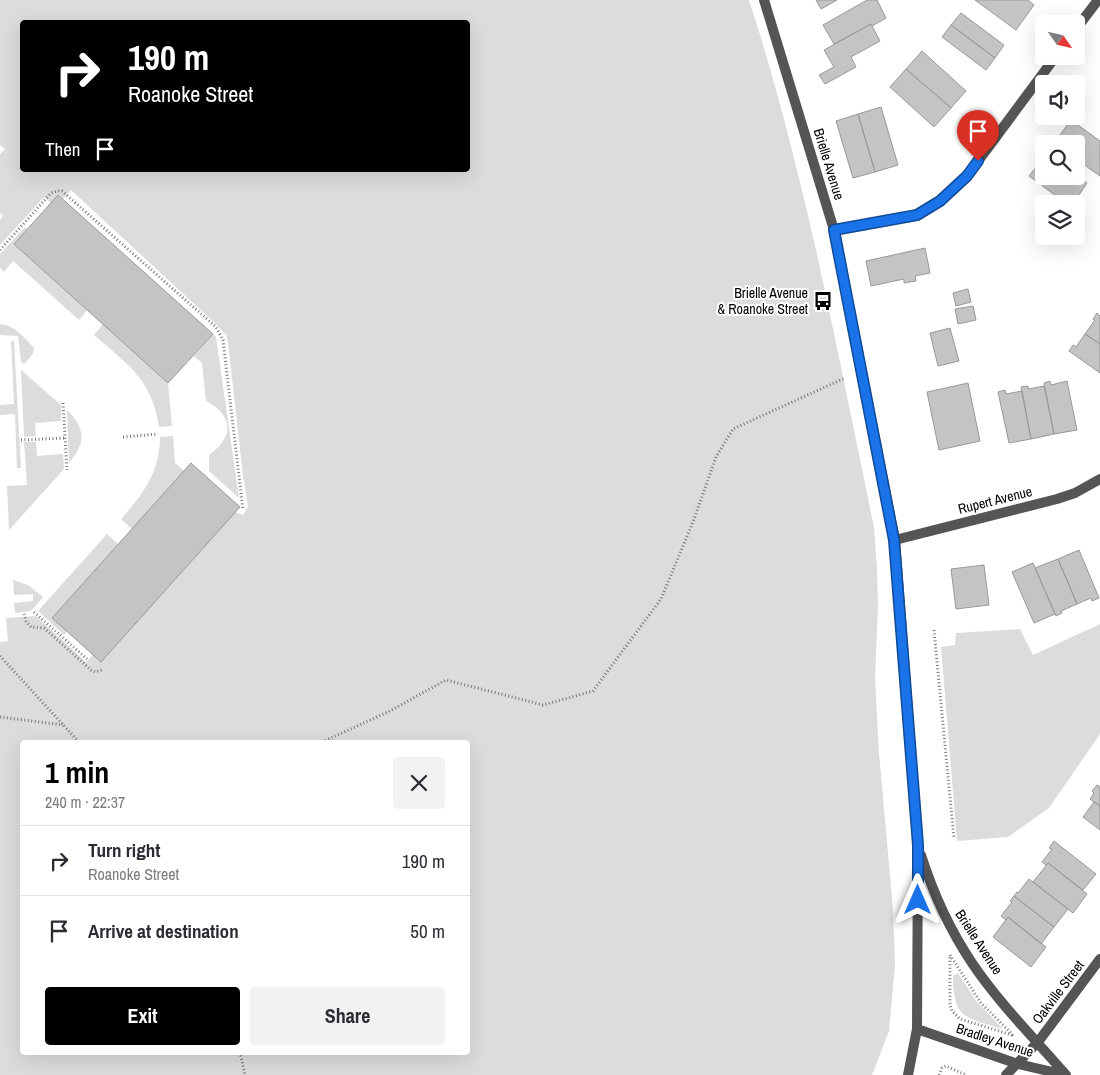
<!DOCTYPE html>
<html lang="en">
<head>
<meta charset="utf-8">
<style>
  :root { --surface:#fff; --page:#f2f2f3; --text:#2b2b33; --muted:#7c7c81; --line:#e1e1e2; --accent:#000 }
  body { margin:0; font-family:"Archivo Narrow",sans-serif; background:var(--page); color:var(--text); height:100vh; display:flex; flex-direction:column; font-size:19px; white-space:nowrap }
  * { box-sizing:border-box; margin:0 }
  p { font-size:16px; color:var(--muted) }
  .icon { flex:none; width:28px; height:28px; fill:none; stroke:currentColor; stroke-width:2; stroke-linecap:round; stroke-linejoin:round }
  .map { position:relative; flex:1; overflow:hidden }
  .side { position:absolute; left:20px; top:740px; width:450px; height:315px; display:flex; flex-direction:column; background:var(--surface); border-radius:5px; box-shadow:0 5px 20px #0002 }
  .side>* { flex:none }
  .hud { position:absolute; left:20px; top:20px; width:450px; height:152px; border-radius:5px; box-shadow:0 5px 20px #0002; background:#000; color:#fff; overflow:hidden }
  .needle { width:32px; rotate:124deg }
  .fabs { position:absolute; left:1035px; top:15px; display:grid; gap:10px }
  .fabs a { display:grid; place-items:center; width:50px; height:50px; border-radius:5px; background:var(--surface); box-shadow:0 5px 20px #0002; font-size:25px }
  .pin { position:absolute; display:grid; place-items:center; width:42px; height:42px; color:#fff; margin:-51px -21px; border-radius:50% 50% 50% 0; rotate:-45deg; box-shadow:0 0 5px #0007 }
  .pin .icon { rotate:45deg }
  .me { position:absolute; width:55px; margin:-28px; rotate:0deg; stroke-linejoin:round; filter:drop-shadow(0 0 4px #0008) }
  .turn { display:flex; align-items:center; gap:18px; height:105px; padding:0 25px; font-size:22px }
  .turn .icon { width:65px; height:65px; stroke-width:2.5 }
  .turn b { display:block; font-size:35px; line-height:42px }
  .then { display:flex; align-items:center; height:48px; padding:0 25px; background:#0003; gap:10px; font-size:19px }
  .round { display:grid; place-items:center; flex:none; width:52px; height:52px; border-radius:5px; background:var(--page) }
  .overview { display:flex; align-items:center; justify-content:space-between; height:85px; padding:0 25px }
  h1 { font-size:30px; font-weight:700; line-height:38px; color:var(--accent) }
  .primary-button { display:flex; gap:10px; margin-top:auto; padding:10px 25px }
  .primary-button a { flex:1; height:58px; border-radius:5px; background:var(--accent); color:#fff; font-size:20px; font-weight:700; line-height:58px; text-align:center }
  .primary-button a+a { background:var(--page); color:var(--text) }
  ul { padding:0; list-style:none }
  li { display:flex; align-items:center; gap:15px; height:70px; padding:0 25px; border-top:1px solid var(--line) }
  li div { flex:1 }
  li b { display:block; font-size:19px }
  li em { font-style:normal }
  .map>svg:first-child { display:block }
  .green { fill:#dcdcdc; fill-rule:evenodd }
  .building { fill:#c4c4c4; stroke:#999 }
  .lines { fill:none; stroke-linecap:round; stroke-linejoin:round }
  .path { stroke:#777; stroke-width:3; stroke-dasharray:1 2.5; stroke-linecap:butt }
  .minor { stroke:#555; stroke-width:10 }
  .tertiary { stroke:#555; stroke-width:10 }
  .route-casing { stroke:#114b97; stroke-width:12 }
  .route { stroke:#1a73e8; stroke-width:9 }
  .labels { text-anchor:middle; stroke-width:4; stroke-linejoin:round; paint-order:stroke }
  .street-label { font-size:14px; fill:#000; stroke:#fff }
  .poi-label { font-size:14px; fill:#000; stroke:#fff; text-anchor:end }
</style>
</head>
<body>
<div class="map">
<svg width="1100" height="1075" viewBox="0 0 1100 1075">
  <rect width="100%" height="100%" fill="#fff"/>
  <path class="green" d="M 0,0 L 749,0 C 805,172 837,351 874,527 L 877,568 L 878,606 L 875,678 L 879,753 L 893,909 L 895,965 L 889,1031 L 872,1075 L 0,1075 L 0,642 L 8,641 L 6,618 L 36,616 L 86,662 L 93,655 L 101,662 L 235,512 L 243,515 L 248,507 L 243,476 L 228,343 L 226,335 L 219,327 L 71,190 L 63,199 L 58,195 L 51,203 L 44,197 L 0,245 L 0,220 L 3,216 L 0,213 L 0,154 L 5,149 L 0,145 ZM 22,22 L 468,22 L 468,170 L 22,170 ZM 22,742 L 468,742 L 468,1052 L 22,1052 Z
    M 25,227 L 27,229 L 14,244 L 87,310 L 79,320 L 13,261 L 4,272 L 0,268 L 0,254 Z
    M 0,324 C 13,324 26,339 34,348 L 33,354 L 24,364 L 21,361 L 18,336 L 0,335 Z
    M 103,324 L 168,383 L 172,426 L 159,427 C 152,379 128,365 94,335 Z
    M 213,334 L 216,337 L 239,498 L 209,471 L 209,455 C 235,437 233,415 206,401 L 202,363 L 194,356 Z
    M 11,341 L 14,341 L 21,468 L 17,468 L 15,414 L 0,415 L 0,405 L 14,404 Z
    M 21,370 L 61,405 L 61,421 L 35,423 L 36,436 L 24,437 Z
    M 67,410 C 86,429 86,443 69,463 Z
    M 173,436 L 175,463 L 184,471 L 132,529 L 121,519 C 143,495 160,471 160,437 Z
    M 24,442 L 36,442 L 37,456 L 63,454 L 64,469 L 9,530 L 7,486 L 27,485 Z
    M 107,534 L 118,544 L 52,618 L 67,631 L 64,635 L 38,611 Z
    M 13,580 L 28,585 L 43,597 L 31,611 L 15,613 L 14,603 L 33,601 L 33,594 L 14,595 Z
    M 1100,624 L 1100,734 L 1049,808 L 1008,837 L 957,841 L 941,647 L 955,645 L 956,633 L 1020,629 L 1033,655 Z
    M 958,973 L 977,1002 L 1003,1029 C 966,1018 953,1019 953,976 Z"/>
  <path class="building" d="M 816,0 L 837,0 L 821,9 Z
    M 867,0 L 877,0 L 886,18 L 872,26 L 871,24 L 834,44 L 823,25 Z
    M 975,0 L 1028,0 L 1034,5 L 1016,30 Z
    M 961,13 L 1004,45 L 995,58 L 951,25 Z
    M 871,24 L 880,41 L 851,57 L 856,67 L 825,84 L 819,75 L 834,67 L 824,50 Z
    M 951,25 L 995,58 L 986,70 L 942,37 Z
    M 922,51 L 966,91 L 951,108 L 906,69 Z
    M 906,69 L 951,108 L 934,127 L 890,87 Z
    M 881,107 L 898,165 L 875,172 L 858,114 Z
    M 858,114 L 875,172 L 853,178 L 836,121 Z
    M 1071,120 L 1100,141 L 1100,176 L 1076,159 L 1076,144 L 1054,143 Z
    M 1044,157 L 1044,176 L 1076,176 L 1076,175 L 1087,183 L 1073,204 L 1067,204 L 1029,176 Z
    M 58,195 L 213,334 L 168,383 L 14,244 Z
    M 925,248 L 930,273 L 915,276 L 916,281 L 904,283 L 904,279 L 871,286 L 866,261 Z
    M 968,289 L 971,302 L 956,306 L 953,293 Z
    M 973,306 L 976,320 L 958,324 L 955,309 Z
    M 1097,313 L 1100,316 L 1100,344 L 1085,334 L 1095,320 L 1093,319 Z
    M 950,328 L 959,361 L 938,366 L 930,333 Z
    M 1085,334 L 1100,344 L 1100,373 L 1069,351 L 1073,345 L 1076,347 Z
    M 1050,381 L 1051,385 L 1067,381 L 1077,430 L 1054,434 L 1044,383 Z
    M 968,383 L 980,441 L 939,450 L 927,392 Z
    M 1028,386 L 1028,389 L 1044,386 L 1054,434 L 1031,439 L 1021,387 Z
    M 1005,390 L 1006,394 L 1022,391 L 1031,439 L 1009,443 L 998,392 Z
    M 191,463 L 240,507 L 101,662 L 52,618 Z
    M 1079,550 L 1099,598 L 1092,601 L 1091,598 L 1077,604 L 1058,559 Z
    M 1058,559 L 1077,604 L 1061,611 L 1062,613 L 1056,616 L 1035,568 Z
    M 1033,563 L 1055,614 L 1034,623 L 1012,572 Z
    M 984,565 L 989,605 L 956,609 L 951,569 Z
    M 1097,785 L 1100,787 L 1100,806 L 1090,799 L 1094,793 L 1092,791 Z
    M 1094,802 L 1100,806 L 1100,830 L 1083,817 Z
    M 1054,841 L 1096,874 L 1083,890 L 1048,863 L 1046,865 L 1042,862 L 1052,849 L 1049,848 Z
    M 1048,863 L 1087,894 L 1073,913 L 1033,882 Z
    M 1029,879 L 1068,909 L 1054,927 L 1014,896 L 1017,892 L 1018,893 Z
    M 1014,896 L 1054,927 L 1041,944 L 1008,917 L 1006,920 L 1001,916 L 1012,902 L 1010,901 Z
    M 1008,917 L 1046,947 L 1031,967 L 993,937 Z"/>
  <g class="lines">
    <path class="path" d="M 0,250 L 51,193 L 57,191 L 62,191 L 216,327 L 223,340 L 243,510
      M 63,403 L 67,470
      M 123,437 L 158,434
      M 21,440 L 65,438
      M 34,612 L 87,659
      M 24,614 L 26,621 L 31,627 L 44,628 L 91,670 L 95,672 L 102,670
      M 934,630 L 954,839
      M 0,656 L 79,742
      M 0,717 L 63,725
      M 322,742 L 388,712 L 446,680 L 543,705 L 593,691 L 661,599 L 693,522 L 716,457 L 733,429 L 845,378
      M 950,955 L 981,1003 L 1011,1033 L 1012,1035 L 960,1019 L 952,1011 L 950,1005 Z
      M 240,1052 L 245,1075
      M 939,1075 L 942,1068 L 946,1066 L 966,1075"/>
    <path class="minor" d="M 1076,29 L 1098,0
      M 834,230 L 917,215 L 940,201 L 967,176 L 1056,56
      M 895,540 L 1057,499 L 1075,493 L 1100,479
      M 1038,1042 L 1100,959"/>
    <path class="tertiary" d="M 764,0 L 834,230 L 895,540 L 918,845 L 917,1029 L 908,1075
      M 921,855 C 933,893 950,930 972,963 C 999,1003 1034,1038 1066,1075
      M 917,1029 L 1018,1064 L 1066,1075
      M 1006,1075 L 1038,1042"/>
  </g>
  <g class="lines">
    <g class="route-casing">
      <path id="route" d="M 918,900 L 918,845 L 894,540 L 834,230 L 917,215 L 940,201 L 967,176 L 978,161"/>
    </g>
    <use href="#route" class="route"/>
  </g>
  <defs>
    <g id="bus-bare" transform="scale(1.5)"><path d="M-5-6H5V4H4V6H2V4H-2V6H-4V4H-5ZM-3.5-4V0h7V-4ZM-3.5 1.2v1.5H-2V1.2ZM2 1.2v1.5H3.5V1.2Z" fill="#000" stroke="#fff" stroke-width="2.5" paint-order="stroke"/></g>
  </defs>
  <g fill-rule="evenodd">
    <use href="#bus-bare" x="823" y="301"/>
  </g>
  <g class="labels">
    <g class="street-label">
      <text transform="translate(829 164) rotate(73)" y="5">Brielle Avenue</text>
      <text transform="translate(995 500) rotate(-14)" y="5">Rupert Avenue</text>
      <text transform="translate(979 942) rotate(57)" y="5">Brielle Avenue</text>
      <text transform="translate(1058 992) rotate(-53)" y="5">Oakville Street</text>
      <text transform="translate(995 1040) rotate(18)" y="5">Bradley Avenue</text>
    </g>
    <g class="poi-label">
      <text x="808" y="298">Brielle Avenue<tspan x="808" dy="16">&amp; Roanoke Street</tspan></text>
    </g>
  </g>
</svg>
<div class="fabs">
<a><svg class="needle" viewBox="-14 -14 28 28"><path d="M0-13l5 13h-10z" fill="#e53935"/><path d="M0 13l5-13h-10z" fill="#7c7c81"/></svg></a>
<a><svg class="icon" aria-label="sound" viewBox="0 0 24 24"><path d="M4 9h4l5-4v14l-5-4H4zM17 9q2 3 0 6"/></svg></a>
<a><svg class="icon" aria-label="search" viewBox="0 0 24 24"><circle cx="10" cy="10" r="6"/><path d="M15 15l6 6"/></svg></a>
<a><svg class="icon" aria-label="layers" viewBox="0 0 24 24"><path d="M12 4l9 5-9 5-9-5zM3 14l9 5 9-5"/></svg></a>
</div>
<div class="pin" style="left:978px;top:161px;background:#d93025"><svg class="icon" aria-label="arrive" viewBox="0 0 24 24"><path d="M6 21V4h12l-3 4 3 4H6"/></svg></div>
<svg class="me" style="left:918px;top:900px" viewBox="-20 -20 40 40"><path d="M0-17L14 15 0 8-14 15z" fill="#1a73e8" stroke="#fff" stroke-width="4"/></svg>
<div class="hud">
<div class="turn"><svg class="icon" aria-label="right" viewBox="0 0 24 24"><path d="M7 20v-9h11M14 6l5 5-5 5"/></svg><div><b>190 m</b>Roanoke Street</div></div>
<div class="then">Then<svg class="icon" aria-label="arrive" viewBox="0 0 24 24"><path d="M6 21V4h12l-3 4 3 4H6"/></svg></div>
</div>
<section class="side">
<div class="overview"><div><h1>1 min</h1><p>240 m · 22:37</p></div><a class="round"><svg class="icon" aria-label="close" viewBox="0 0 24 24"><path d="M6 6l12 12M18 6L6 18"/></svg></a></div>
<ul>
<li><svg class="icon" aria-label="right" viewBox="0 0 24 24"><path d="M7 20v-9h11M14 6l5 5-5 5"/></svg><div><b>Turn right</b><p>Roanoke Street</p></div><em>190 m</em></li>
<li><svg class="icon" aria-label="arrive" viewBox="0 0 24 24"><path d="M6 21V4h12l-3 4 3 4H6"/></svg><div><b>Arrive at destination</b></div><em>50 m</em></li>
</ul>
<div class="primary-button"><a>Exit</a><a>Share</a></div>
</section>
</div>
</body>
</html>
